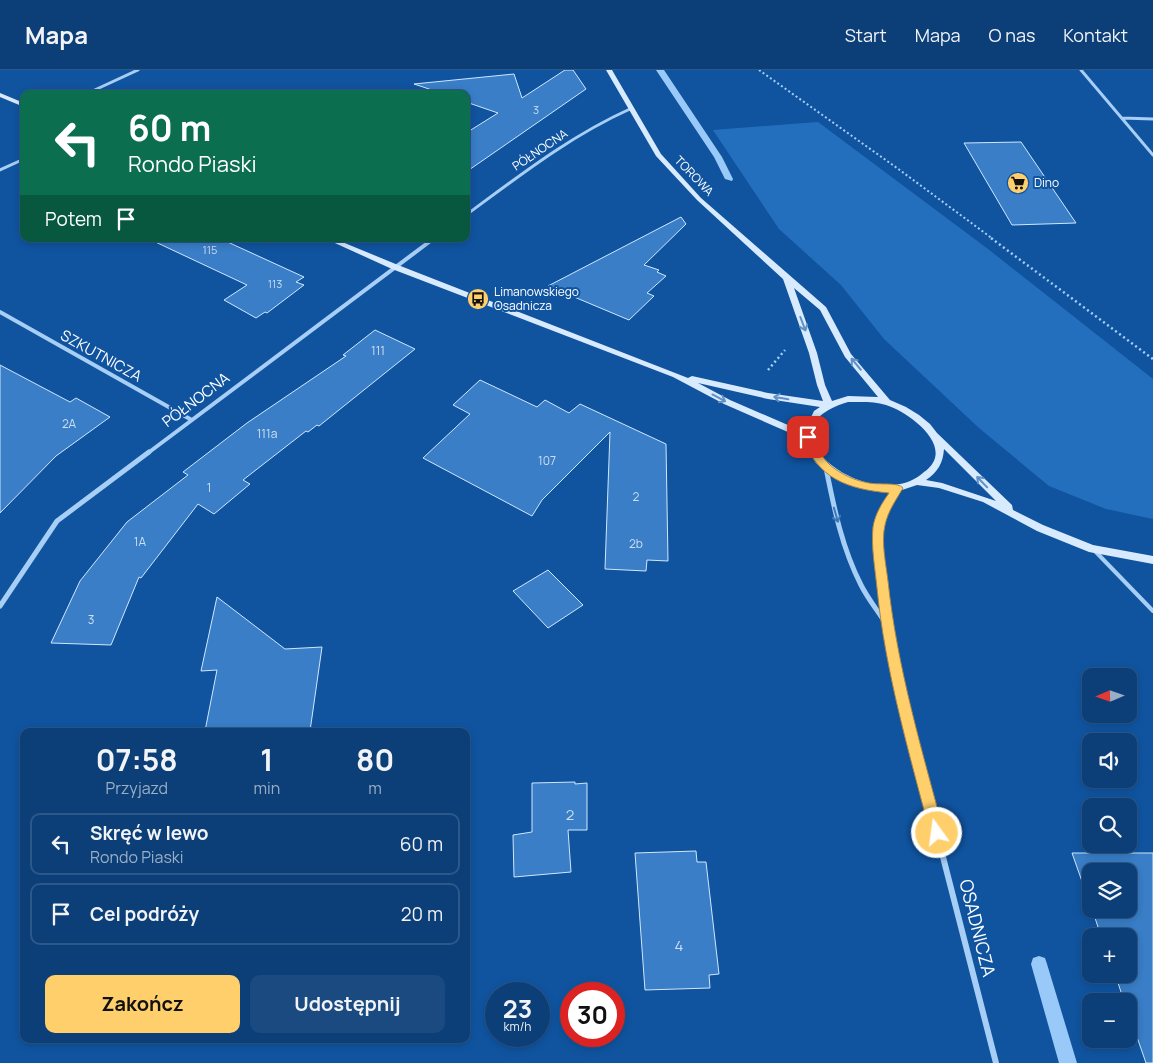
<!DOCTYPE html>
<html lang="pl">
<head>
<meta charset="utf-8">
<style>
  :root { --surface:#0c3f78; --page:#1a4a80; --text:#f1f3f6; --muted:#9aafc6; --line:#2c588a; --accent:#ffcf6c }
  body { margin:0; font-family:Manrope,sans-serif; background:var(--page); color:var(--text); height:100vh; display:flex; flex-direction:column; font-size:19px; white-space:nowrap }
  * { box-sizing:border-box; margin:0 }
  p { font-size:16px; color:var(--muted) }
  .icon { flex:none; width:28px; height:28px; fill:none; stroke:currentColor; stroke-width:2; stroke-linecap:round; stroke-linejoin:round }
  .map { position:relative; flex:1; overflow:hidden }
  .panel { position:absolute; left:20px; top:658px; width:450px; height:315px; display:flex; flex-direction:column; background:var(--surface); border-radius:10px; box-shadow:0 2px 8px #0003,0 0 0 1px var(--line) }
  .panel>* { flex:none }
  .banner { position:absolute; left:20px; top:20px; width:450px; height:152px; border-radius:10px; box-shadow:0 2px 8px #0003,0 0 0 1px var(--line); background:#0b6e4f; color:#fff; overflow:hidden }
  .needle { width:32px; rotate:268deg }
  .fabs { position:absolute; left:1082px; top:598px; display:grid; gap:10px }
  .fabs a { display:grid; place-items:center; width:55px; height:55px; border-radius:10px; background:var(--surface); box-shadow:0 2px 8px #0003,0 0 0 1px var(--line); font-size:25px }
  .speed { position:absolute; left:485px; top:912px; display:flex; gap:10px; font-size:25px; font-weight:700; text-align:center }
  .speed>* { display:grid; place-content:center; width:65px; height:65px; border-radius:50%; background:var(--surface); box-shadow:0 2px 8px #0003,0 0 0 1px var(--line); line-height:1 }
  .speed small { font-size:12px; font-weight:400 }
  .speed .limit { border:8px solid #d22; background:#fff; color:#111 }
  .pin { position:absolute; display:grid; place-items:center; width:42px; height:42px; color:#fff; margin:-21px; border-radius:10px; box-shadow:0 2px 8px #0006 }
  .me { position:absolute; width:55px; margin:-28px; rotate:346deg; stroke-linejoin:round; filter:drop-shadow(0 0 4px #0008) }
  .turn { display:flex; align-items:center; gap:18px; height:105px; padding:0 25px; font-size:22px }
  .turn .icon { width:65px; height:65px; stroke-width:2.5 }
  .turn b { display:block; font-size:35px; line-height:42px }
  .then { display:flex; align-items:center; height:48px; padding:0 25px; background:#0003; gap:10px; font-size:19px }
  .eta { display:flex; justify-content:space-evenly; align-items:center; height:85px; text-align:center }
  .eta b { font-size:30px; font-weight:700; line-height:35px }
  .primary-button { display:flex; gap:10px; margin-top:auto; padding:10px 25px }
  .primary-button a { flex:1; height:58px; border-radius:10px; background:var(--accent); color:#111; font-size:20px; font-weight:700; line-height:58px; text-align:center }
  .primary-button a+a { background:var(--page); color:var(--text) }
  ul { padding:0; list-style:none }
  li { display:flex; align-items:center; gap:15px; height:62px; margin:0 10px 8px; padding:0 15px; border:2px solid var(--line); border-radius:10px }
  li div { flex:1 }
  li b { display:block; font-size:19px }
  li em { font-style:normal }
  header { display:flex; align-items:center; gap:30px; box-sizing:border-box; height:70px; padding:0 25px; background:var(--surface); border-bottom:1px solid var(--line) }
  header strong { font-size:24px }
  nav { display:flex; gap:28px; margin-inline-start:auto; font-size:18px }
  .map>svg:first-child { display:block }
  .green { fill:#236fbe }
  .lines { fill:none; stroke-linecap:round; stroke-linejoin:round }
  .stream { fill:#99c9f9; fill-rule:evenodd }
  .building { fill:#397ec7; stroke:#d0e7fe }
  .path-far1 { stroke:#a7cef5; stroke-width:2; stroke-dasharray:2 2.5; stroke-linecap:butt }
  .path { stroke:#a7cef5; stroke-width:2.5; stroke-dasharray:2 3; stroke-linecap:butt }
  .lane { stroke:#a7cef5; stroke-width:4 }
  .street-far3 { stroke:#a7cef5; stroke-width:3 }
  .street-far2 { stroke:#a7cef5; stroke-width:4 }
  .street-far1 { stroke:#a7cef5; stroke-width:5 }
  .street { stroke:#a7cef5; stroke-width:6 }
  .secondary { fill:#d8eafe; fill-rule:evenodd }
  .oneway { stroke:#6090c6 }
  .oneway2 { stroke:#3d79ba }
  .route { fill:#ffcf6c; stroke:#a68746 }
  .labels { text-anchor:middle; stroke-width:4; stroke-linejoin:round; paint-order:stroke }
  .far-number-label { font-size:11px; fill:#cedff1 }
  .far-street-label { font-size:12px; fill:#fff; stroke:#1054a0 }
  .far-poi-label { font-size:12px; fill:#fff; stroke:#1054a0; text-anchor:start }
  .number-label { font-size:12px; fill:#cedff1 }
  .street-label { font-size:15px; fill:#fff; stroke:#1054a0 }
  .near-number-label { font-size:15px; fill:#cedff1 }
  .near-street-label { font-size:18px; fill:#fff; stroke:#1054a0 }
</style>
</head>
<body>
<header>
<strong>Mapa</strong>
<nav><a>Start</a><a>Mapa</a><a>O nas</a><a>Kontakt</a></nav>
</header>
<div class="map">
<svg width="1153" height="993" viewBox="0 0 1153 993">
  <rect width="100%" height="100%" fill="#1054a0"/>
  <path class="green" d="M 818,52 L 988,179 L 1153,309 L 1153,449 L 1106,439 L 1049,416 L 979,358 L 884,269 L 841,215 L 779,159 L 713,60 Z"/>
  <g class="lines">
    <path class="stream" d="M 656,0 L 664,0 L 722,87 L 733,109 L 732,111 L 725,109 L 714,87 Z
      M 1039,886 L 1045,888 L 1047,894 L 1077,993 L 1059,993 L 1031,894 L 1033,888 Z"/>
  </g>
  <path class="building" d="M 565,0 L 573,0 L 586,19 L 466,102 L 466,63 L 498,43 L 466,32 L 466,24 L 444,24 L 414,14 L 514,4 L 522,28 Z
    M 1021,72 L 1076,153 L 1012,155 L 964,73 Z
    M 681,147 L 686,154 L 644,195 L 659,200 L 657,202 L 666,206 L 647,223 L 654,226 L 629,250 L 548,216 Z
    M 149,169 L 221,169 L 304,207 L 296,212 L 304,215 L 267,243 L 265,242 L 256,248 L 224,230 L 247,215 Z
    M 375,260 L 415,279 L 319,356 L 317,355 L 308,362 L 306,361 L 243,410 L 250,414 L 214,444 L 198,434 L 141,508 L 139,507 L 111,575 L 51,573 L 80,511 L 127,452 L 188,405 L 183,402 L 247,353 L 346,286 L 343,285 Z
    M 0,295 L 70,332 L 76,328 L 110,347 L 56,386 L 0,443 Z
    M 480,310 L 537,337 L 545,330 L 569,343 L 580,334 L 666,374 L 668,491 L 647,490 L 646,501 L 605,499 L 610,362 L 542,430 L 532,446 L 423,388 L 470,344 L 453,335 Z
    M 548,500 L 583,535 L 548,558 L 513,521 Z
    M 217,527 L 285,579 L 322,577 L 310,661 L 205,661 L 217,600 L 201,601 Z
    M 575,712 L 575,714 L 587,713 L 587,760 L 568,760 L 571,802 L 514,807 L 513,765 L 532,762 L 532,713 Z
    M 696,781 L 697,792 L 706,792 L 719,904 L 709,905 L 710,918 L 645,920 L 635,783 Z
    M 1072,783 L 1153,783 L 1153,993 L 1146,993 L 1129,944 L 1129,931 L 1124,931 L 1115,904 L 1129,904 L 1129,866 L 1101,866 L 1092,839 L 1129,839 L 1129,801 L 1091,801 L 1091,837 Z"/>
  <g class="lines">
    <path class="path-far1" d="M 759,0 L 897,98 L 993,169"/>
    <path class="path" d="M 991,168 L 1153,289
      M 768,300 L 785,280"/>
    <path class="lane" d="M 1094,480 L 1153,541"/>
    <path class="street-far3" d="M 1081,0 L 1153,85
      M 86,24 L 138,0
      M 1122,48 L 1153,49
      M 0,100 L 24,89
      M 466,145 C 519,106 570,66 630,39"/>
    <path class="street-far2" d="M 0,242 L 190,349
      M 148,383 L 433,169"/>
    <path class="street-far1" d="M 826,398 C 834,438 842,478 861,515 C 868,529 878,541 886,554
      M 898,418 L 884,439 L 879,456 L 880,489 L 887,554 L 908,653
      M 0,536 L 57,451 L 149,382"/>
    <path class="street" d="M 908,651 L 996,993"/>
    <path class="secondary" d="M 606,0 L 612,0 L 661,84 L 701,128 L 826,237 L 851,284 L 890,330 L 906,337 L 919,345 L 930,354 L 937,363 L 1012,435 L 1013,440 L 1043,455 L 1093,475 L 1153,486 L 1153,494 L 1089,482 L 1037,461 L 983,432 L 939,418 L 917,415 L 899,421 L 877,421 L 852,415 L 832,405 L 816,393 L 805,376 L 804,369 L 724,334 L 673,307 L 392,199 L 326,169 L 335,169 L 398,195 L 688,308 L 692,306 L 768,323 L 823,331 L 817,315 L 809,283 L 783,209 L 697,130 L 656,86 ZM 794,218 L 820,240 L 845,287 L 878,327 L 848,326 L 832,331 L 825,315 L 817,283 ZM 698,313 L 768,329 L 820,337 L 814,341 L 804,362 L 730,330 ZM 848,332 C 861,332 874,331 886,335 C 909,342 958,378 924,402 C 917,408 910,412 900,414 C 848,426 763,357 848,332 ZM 944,379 L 996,431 L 942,413 L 926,410 C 938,402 943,393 944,379 Z
      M 0,23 L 24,33 L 24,37 L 0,27 Z"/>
  </g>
  <defs><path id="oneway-shaft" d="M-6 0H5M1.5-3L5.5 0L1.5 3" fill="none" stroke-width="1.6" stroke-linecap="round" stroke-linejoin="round" transform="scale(1.25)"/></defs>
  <g class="oneway">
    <use href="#oneway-shaft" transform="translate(803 254) rotate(69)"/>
    <use href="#oneway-shaft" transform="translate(856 294) rotate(-130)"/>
    <use href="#oneway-shaft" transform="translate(719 328) rotate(28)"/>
    <use href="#oneway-shaft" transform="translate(781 328) rotate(-170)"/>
    <use href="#oneway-shaft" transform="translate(982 412) rotate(-134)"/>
  </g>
  <use class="oneway2" href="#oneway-shaft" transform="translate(836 445) rotate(74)"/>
  <path class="route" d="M 808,364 L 811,365 C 817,376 820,386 830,395 C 840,404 856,411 869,413 C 878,415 899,412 903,418 C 896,430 888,441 885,455 C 881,472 886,494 888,511 C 897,597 922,680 944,763 L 942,768 L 937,770 L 932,768 L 930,763 C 909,682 885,601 877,518 C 875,498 871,477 873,457 C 875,444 882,433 889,423 C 848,419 817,409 803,367 Z"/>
  <defs>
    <g id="supermarket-disc" transform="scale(1.125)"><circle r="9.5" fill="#ffcf6c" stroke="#1054a0"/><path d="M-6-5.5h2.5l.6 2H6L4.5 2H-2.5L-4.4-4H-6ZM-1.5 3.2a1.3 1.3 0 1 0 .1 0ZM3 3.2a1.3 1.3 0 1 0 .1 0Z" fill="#111"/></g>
    <g id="bus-disc" transform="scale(1.125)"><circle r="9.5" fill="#ffcf6c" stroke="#1054a0"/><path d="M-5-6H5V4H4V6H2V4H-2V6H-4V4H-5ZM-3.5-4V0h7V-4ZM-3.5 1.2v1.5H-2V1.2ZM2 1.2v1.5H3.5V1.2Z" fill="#111"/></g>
  </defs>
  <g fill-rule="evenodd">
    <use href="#supermarket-disc" x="1018" y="113"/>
    <use href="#bus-disc" x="478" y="229"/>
  </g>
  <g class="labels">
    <g class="far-number-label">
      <text x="536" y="44">3</text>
      <text x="210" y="184">115</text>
      <text x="275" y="218">113</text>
    </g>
    <g class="far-street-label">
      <text transform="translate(540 80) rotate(-34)" y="4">PÓŁNOCNA</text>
      <text transform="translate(694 106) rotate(46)" y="4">TOROWA</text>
    </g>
    <g class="far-poi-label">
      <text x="1034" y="117">Dino</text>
      <text x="494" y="226">Limanowskiego<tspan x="494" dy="14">Osadnicza</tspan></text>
    </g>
    <g class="number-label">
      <text x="378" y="285">111</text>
      <text x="69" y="358">2A</text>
      <text x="267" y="368">111a</text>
      <text x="547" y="395">107</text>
      <text x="209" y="422">1</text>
      <text x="636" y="431">2</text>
      <text x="140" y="476">1A</text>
      <text x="636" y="478">2b</text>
      <text x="91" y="554">3</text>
    </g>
    <g class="street-label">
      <text transform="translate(101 286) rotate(29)" y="5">SZKUTNICZA</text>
      <text transform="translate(196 330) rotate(-37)" y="5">PÓŁNOCNA</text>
    </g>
    <g class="near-number-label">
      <text x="570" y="750">2</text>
      <text x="679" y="881">4</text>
    </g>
    <g class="near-street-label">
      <text transform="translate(977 858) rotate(76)" y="6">OSADNICZA</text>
    </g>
  </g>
</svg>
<div class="fabs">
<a><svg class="needle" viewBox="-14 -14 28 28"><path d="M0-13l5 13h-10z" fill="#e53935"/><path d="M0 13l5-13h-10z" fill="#9aafc6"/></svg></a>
<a><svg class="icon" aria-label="sound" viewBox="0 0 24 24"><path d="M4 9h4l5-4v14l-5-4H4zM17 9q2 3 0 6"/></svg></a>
<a><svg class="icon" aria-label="search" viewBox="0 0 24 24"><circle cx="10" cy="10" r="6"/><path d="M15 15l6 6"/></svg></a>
<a><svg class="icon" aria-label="layers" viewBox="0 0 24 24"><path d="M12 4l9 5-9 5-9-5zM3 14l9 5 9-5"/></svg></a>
<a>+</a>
<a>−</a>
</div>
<div class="speed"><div>23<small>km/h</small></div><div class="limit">30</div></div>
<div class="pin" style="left:808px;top:367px;background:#d93025"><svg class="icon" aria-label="arrive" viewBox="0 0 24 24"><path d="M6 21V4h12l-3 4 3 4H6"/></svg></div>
<svg class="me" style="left:937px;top:763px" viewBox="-20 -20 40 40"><circle r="17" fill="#ffcf6c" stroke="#fff" stroke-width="3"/><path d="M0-11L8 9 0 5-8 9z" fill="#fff"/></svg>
<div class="banner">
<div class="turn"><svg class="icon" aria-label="left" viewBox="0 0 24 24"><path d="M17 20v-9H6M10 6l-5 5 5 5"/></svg><div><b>60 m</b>Rondo Piaski</div></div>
<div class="then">Potem<svg class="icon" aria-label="arrive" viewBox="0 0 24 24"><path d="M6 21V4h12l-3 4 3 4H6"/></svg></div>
</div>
<section class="panel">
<div class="eta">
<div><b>07:58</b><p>Przyjazd</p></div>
<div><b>1</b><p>min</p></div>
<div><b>80</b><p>m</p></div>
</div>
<ul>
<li><svg class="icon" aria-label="left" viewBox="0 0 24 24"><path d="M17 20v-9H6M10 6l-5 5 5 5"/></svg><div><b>Skręć w lewo</b><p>Rondo Piaski</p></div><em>60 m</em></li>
<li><svg class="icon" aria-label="arrive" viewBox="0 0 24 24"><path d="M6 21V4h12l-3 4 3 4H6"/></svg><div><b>Cel podróży</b></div><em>20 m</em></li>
</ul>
<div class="primary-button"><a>Zakończ</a><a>Udostępnij</a></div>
</section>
</div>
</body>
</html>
